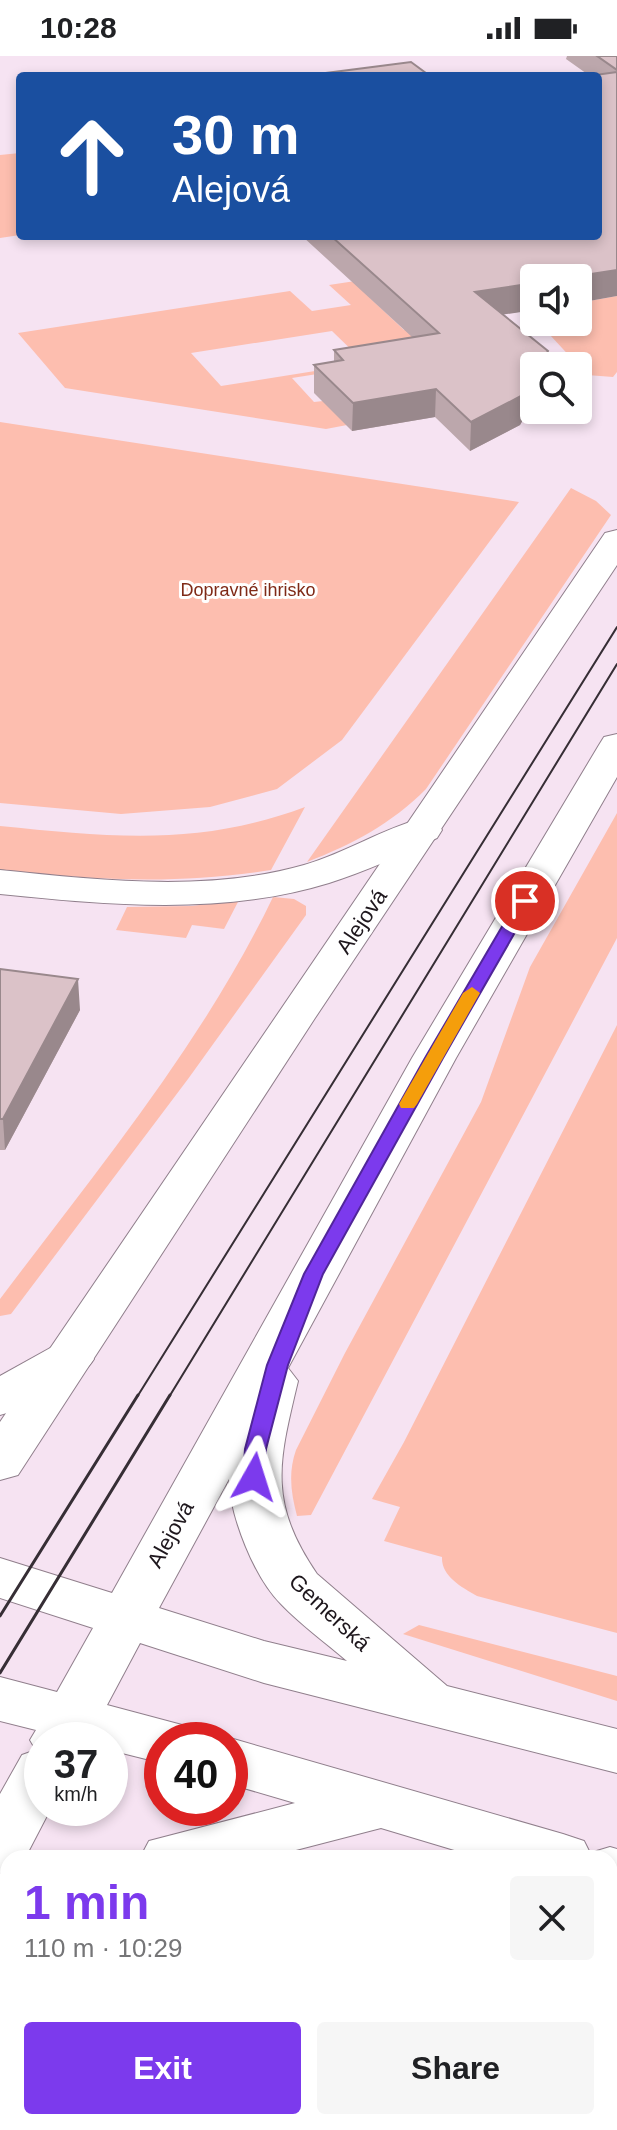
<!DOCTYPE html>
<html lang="en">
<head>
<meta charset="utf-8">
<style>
  :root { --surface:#fff; --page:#f6f6f6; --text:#202124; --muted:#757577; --accent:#7c3aed }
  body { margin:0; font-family:Helvetica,sans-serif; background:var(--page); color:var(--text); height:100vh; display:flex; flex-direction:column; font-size:30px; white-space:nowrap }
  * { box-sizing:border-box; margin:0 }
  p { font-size:26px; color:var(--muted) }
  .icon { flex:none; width:44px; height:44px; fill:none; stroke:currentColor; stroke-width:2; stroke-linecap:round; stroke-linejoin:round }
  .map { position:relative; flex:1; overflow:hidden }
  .details { position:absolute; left:0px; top:1794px; width:618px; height:280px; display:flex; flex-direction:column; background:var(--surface); border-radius:24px 24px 0 0; box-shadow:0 4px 12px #0003 }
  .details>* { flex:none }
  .hud { position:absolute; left:16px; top:16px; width:586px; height:168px; border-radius:8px; box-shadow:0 4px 12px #0003; background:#1a4fa0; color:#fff; overflow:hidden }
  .buttons { position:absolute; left:520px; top:208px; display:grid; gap:16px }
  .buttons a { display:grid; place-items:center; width:72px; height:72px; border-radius:8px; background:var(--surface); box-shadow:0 4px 12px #0003; font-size:40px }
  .speed { position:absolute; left:24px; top:1666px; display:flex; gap:16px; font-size:40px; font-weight:700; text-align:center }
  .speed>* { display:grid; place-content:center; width:104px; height:104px; border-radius:50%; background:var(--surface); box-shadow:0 4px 12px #0003; line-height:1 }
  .speed small { font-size:20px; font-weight:400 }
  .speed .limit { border:12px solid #d22; background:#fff; color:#111 }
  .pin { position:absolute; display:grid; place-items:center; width:68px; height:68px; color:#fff; margin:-34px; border:4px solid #fff; border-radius:50%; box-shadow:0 2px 8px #0007 }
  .me { position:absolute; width:88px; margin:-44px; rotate:6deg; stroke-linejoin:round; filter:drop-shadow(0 0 6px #0008) }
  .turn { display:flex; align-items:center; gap:28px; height:168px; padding:0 24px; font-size:36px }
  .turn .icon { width:104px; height:104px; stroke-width:2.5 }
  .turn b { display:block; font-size:56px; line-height:68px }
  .round { display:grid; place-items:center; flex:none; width:84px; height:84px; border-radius:8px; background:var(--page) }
  .summary { display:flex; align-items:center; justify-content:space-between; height:136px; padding:0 24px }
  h1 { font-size:48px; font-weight:800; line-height:60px; color:var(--accent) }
  .button { display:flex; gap:16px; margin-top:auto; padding:16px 24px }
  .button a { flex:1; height:92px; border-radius:8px; background:var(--accent); color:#fff; font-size:32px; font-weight:800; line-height:92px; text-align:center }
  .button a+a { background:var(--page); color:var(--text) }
  .status { display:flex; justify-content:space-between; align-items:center; height:56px; padding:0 40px; background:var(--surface); direction:ltr }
  .status svg { height:22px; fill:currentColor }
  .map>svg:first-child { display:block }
  .green { fill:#fdbeaf; fill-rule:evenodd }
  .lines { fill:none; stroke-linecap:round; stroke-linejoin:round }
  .minor-casing { stroke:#907f8c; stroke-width:2 }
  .tertiary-casing { stroke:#907f8c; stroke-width:2 }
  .minor { fill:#fff; fill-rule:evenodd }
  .tertiary { fill:#fff; fill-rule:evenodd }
  .tram-far1 { stroke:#362e35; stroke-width:2 }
  .tram { stroke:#362e35; stroke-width:3 }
  .wall { fill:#bca7ac }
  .shaded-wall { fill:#99888c }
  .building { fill:#dbc2c8; stroke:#99888c; stroke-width:2 }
  .route { fill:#7c3aed; stroke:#51269a; stroke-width:2 }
  .slow { fill:#f59e0b }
  .labels { text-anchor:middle; stroke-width:6; stroke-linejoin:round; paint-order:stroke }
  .far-park-label { font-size:18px; fill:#7f2a17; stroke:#fff }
  .street-label { font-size:22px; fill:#1e171d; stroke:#fff }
</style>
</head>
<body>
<div class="status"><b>10:28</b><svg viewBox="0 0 49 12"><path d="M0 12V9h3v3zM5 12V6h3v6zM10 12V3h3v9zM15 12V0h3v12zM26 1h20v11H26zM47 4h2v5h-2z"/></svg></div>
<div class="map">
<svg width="617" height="2074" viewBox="0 0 617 2074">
  <rect width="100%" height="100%" fill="#f6e3f2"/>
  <path class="green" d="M 20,97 L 20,179 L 0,182 L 0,99 Z
    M 375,222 L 390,238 L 370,242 L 404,274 L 476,263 L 504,286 L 440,296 L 437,301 L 403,307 L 408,313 L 337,324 L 330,316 L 292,322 L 314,346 L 323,345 L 347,369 L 326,373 L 65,332 L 18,277 L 290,235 L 312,255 L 351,249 L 329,229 ZM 332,275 L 365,307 L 221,330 L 191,297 Z
    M 617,240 L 617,316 L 613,321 L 587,319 L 538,266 L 578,266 L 578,247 Z
    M 0,366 L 519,446 L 342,684 L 277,733 L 210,751 L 121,758 L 0,747 Z
    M 571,432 L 596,445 L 611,459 L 426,733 C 391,768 353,788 307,806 Z
    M 305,751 L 271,814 C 175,829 96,824 0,814 L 0,770 C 111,781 198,791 305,751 Z
    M 617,757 L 617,882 L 311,1459 L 297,1460 C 291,1437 288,1417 296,1394 L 345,1297 L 481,1046 L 530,911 Z
    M 273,841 L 294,843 L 306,850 L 306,859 L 188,1023 L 11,1258 L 0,1260 L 0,1243 C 97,1114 203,987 273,841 Z
    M 239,844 L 224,873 L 192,869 L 186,882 L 116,874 L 127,851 L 192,850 Z
    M 617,969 L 617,1577 L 477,1540 C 461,1531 441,1520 442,1501 L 384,1485 L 400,1451 L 372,1443 L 404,1386 Z
    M 419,1569 L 617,1620 L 617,1645 L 403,1578 Z
    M 610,1933 L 617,1935 L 617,2074 L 431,2074 L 430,2066 L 610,2066 Z
    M 8,1949 L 8,2066 L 107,2066 L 103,2074 L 0,2074 L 0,1960 Z
    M 278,2066 L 393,2066 L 394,2074 L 297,2074 Z"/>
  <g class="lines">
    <g class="minor-casing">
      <path id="minor" d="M 423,762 L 437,766 L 442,774 L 437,782 C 401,799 367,815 329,827 C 222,860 109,849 0,838 L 0,814 C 99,824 206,837 304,809 C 345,797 382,773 423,762 Z
        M 69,1286 L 86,1291 L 94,1303 C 80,1326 26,1352 0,1359 L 0,1320 L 52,1291 Z"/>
    </g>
    <g class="tertiary-casing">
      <path id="tertiary" d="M 617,474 L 617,509 L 315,962 L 18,1419 L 0,1424 L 0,1366 L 605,477 Z
        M 617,678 L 617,721 L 456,1002 L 288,1312 L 298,1325 C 279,1405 267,1445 317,1518 L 447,1630 L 617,1673 L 617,1717 L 264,1627 L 140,1587 L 107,1649 L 182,1669 L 190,1684 L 162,1684 L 162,1707 L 110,1694 L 110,1684 L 42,1684 L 42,1752 L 51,1752 L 25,1802 L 8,1802 L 8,1814 L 0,1817 L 0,1738 L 22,1699 L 36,1694 L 30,1684 L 36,1674 L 0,1665 L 0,1621 L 57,1636 L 93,1572 L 0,1542 L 0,1502 L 112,1537 L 412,1002 L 599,689 L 604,681 ZM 229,1423 C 230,1460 254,1521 281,1548 C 301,1569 325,1586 347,1605 L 264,1585 L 159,1552 Z
        M 230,1682 L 563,1778 L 584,1785 L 590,1797 L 610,1791 L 617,1793 L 617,1841 L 610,1839 L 610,1802 L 481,1802 L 381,1772 L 265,1802 L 140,1802 L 149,1785 L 295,1747 L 230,1728 L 230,1684 L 225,1684 Z
        M 8,1853 L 8,1908 L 0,1911 L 0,1855 Z"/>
    </g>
    <use href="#minor" class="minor"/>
    <use href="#tertiary" class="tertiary"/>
    <path class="tram-far1" d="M 137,1341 L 617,571
      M 169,1341 L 617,608"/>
    <path class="tram" d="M 0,1560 L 138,1339
      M 0,1617 L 170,1339"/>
  </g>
  <path class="wall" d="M 567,0 L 617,0 L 617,240 L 534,222 L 534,254 L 503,258 L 548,295 L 547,310 L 534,310 L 534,344 L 520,369 L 470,395 L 435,361 L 352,375 L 314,337 L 314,309 L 334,306 L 334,294 L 412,281 L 302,180 L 598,180 L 590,20 L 566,3 Z
    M 0,913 L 80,954 L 5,1094 L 0,1094 Z"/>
  <path class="shaded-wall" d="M 617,214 L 617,240 L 578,247 L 578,222 L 565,222 Z
    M 534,227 L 534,254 L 474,263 L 475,236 Z
    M 548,295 L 547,310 L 539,310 Z
    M 534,319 L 534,344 L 520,369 L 470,395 L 471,366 Z
    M 436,333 L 435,361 L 352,375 L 353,347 Z
    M 78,923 L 80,954 L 5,1094 L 3,1063 Z"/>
  <path class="building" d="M 597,0 L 617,0 L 617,14 Z
    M 411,6 L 430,20 L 330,20 L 326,17 Z
    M 617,16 L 617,214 L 565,222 L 534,222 L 534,227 L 475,236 L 548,295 L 539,310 L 534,310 L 534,319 L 521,340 L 471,366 L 436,333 L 353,347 L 314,309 L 343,304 L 334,294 L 439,277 L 331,180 L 598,180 L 598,20 L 588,20 Z
    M 0,913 L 78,923 L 3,1063 L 0,1063 Z"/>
  <path class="route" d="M 525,840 L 533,845 L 443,1002 L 323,1218 L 288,1309 L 266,1393 L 265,1421 L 262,1426 L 246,1426 L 243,1421 L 245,1393 L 267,1309 L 304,1218 L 425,1002 L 517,845 Z"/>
  <path class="slow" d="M 472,931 L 480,937 L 417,1048 L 414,1052 L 401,1052 L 399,1048 L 463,937 Z"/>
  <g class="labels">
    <g class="far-park-label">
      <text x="248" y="540">Dopravné ihrisko</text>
    </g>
    <g class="street-label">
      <text transform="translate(361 865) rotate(-56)" y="8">Alejová</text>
      <text transform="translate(170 1478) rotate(-61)" y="8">Alejová</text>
      <text transform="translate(330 1556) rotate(43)" y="8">Gemerská</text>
    </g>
  </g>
</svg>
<div class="buttons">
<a><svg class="icon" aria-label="sound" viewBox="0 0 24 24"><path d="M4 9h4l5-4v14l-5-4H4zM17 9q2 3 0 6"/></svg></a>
<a><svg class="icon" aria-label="search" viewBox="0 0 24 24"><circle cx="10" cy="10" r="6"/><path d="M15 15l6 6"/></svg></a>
</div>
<div class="speed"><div>37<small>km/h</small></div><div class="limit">40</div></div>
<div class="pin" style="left:525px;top:845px;background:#d93025"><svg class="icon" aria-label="arrive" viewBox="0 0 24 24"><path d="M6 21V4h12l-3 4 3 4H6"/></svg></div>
<svg class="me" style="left:254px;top:1421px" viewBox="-20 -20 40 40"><path d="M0-17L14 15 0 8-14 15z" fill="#7c3aed" stroke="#fff" stroke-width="4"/></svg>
<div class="hud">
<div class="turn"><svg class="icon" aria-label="ahead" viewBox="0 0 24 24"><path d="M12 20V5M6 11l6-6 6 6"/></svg><div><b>30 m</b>Alejová</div></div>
</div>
<section class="details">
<div class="summary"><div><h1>1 min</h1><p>110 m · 10:29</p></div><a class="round"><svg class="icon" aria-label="close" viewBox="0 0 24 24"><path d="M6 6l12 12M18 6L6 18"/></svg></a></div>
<div class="button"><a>Exit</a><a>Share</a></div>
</section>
</div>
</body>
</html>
